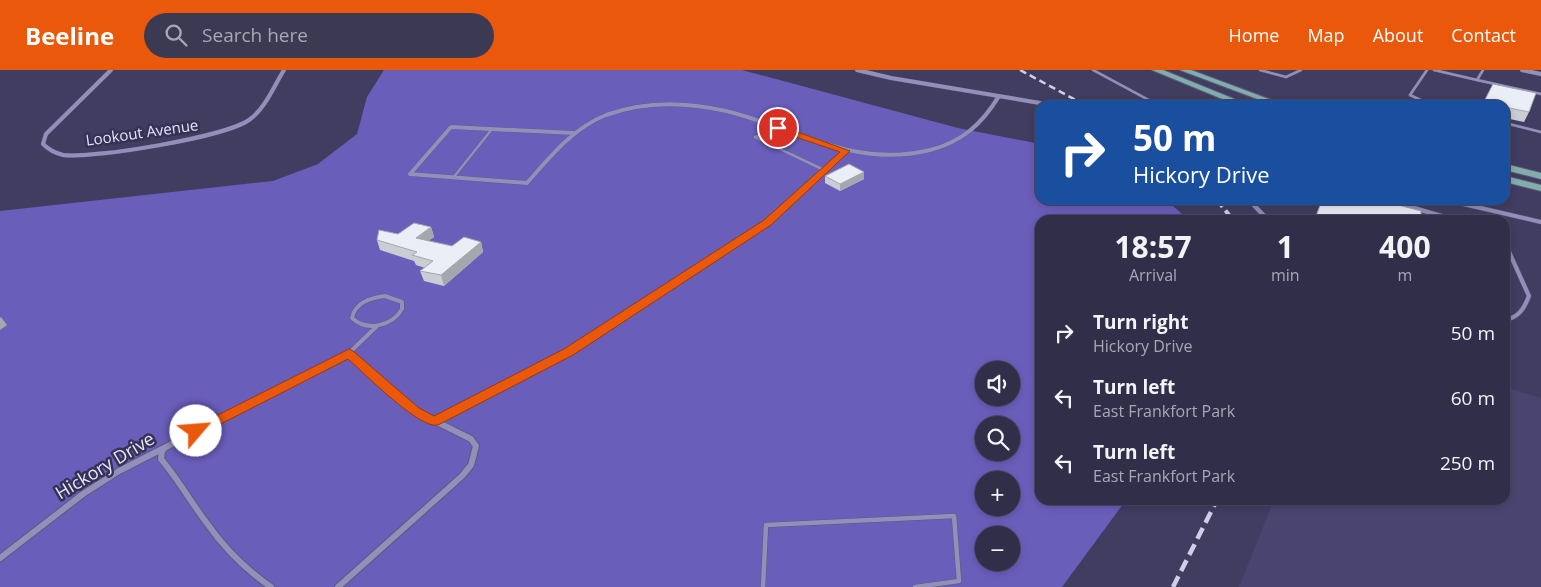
<!DOCTYPE html>
<html lang="en">
<head>
<meta charset="utf-8">
<style>
  :root { --surface:#302e49; --page:#3c3a53; --text:#f1f3f6; --muted:#a8a8b4; --line:#4b4a61; --accent:#ea580c }
  body { margin:0; font-family:"Open Sans",sans-serif; background:var(--page); color:var(--text); height:100vh; display:flex; flex-direction:column; font-size:19px; white-space:nowrap }
  * { box-sizing:border-box; margin:0 }
  p { font-size:16px; color:var(--muted) }
  .icon { flex:none; width:28px; height:28px; fill:none; stroke:currentColor; stroke-width:2; stroke-linecap:round; stroke-linejoin:round }
  .map { position:relative; flex:1; overflow:hidden }
  .side { position:absolute; left:1035px; top:145px; width:475px; height:290px; display:flex; flex-direction:column; background:var(--surface); border-radius:15px; box-shadow:0 2px 8px #0003,0 0 0 1px var(--line) }
  .side>* { flex:none }
  .banner { position:absolute; left:1035px; top:30px; width:475px; height:105px; border-radius:15px; box-shadow:0 2px 8px #0003,0 0 0 1px var(--line); background:#1a4fa0; color:#fff; overflow:hidden }
  .controls { position:absolute; left:975px; top:291px; display:grid; gap:10px }
  .controls a { display:grid; place-items:center; width:45px; height:45px; border-radius:50%; background:var(--surface); box-shadow:0 2px 8px #0003,0 0 0 1px var(--line); font-size:25px }
  .pin { position:absolute; display:grid; place-items:center; width:42px; height:42px; color:#fff; margin:-21px; border:2px solid #fff; border-radius:50%; box-shadow:0 1px 5px #0007 }
  .me { position:absolute; width:55px; margin:-28px; rotate:63deg; stroke-linejoin:round; filter:drop-shadow(0 0 4px #0008) }
  .turn { display:flex; align-items:center; gap:18px; height:105px; padding:0 15px; font-size:22px }
  .turn .icon { width:65px; height:65px; stroke-width:2.5 }
  .turn b { display:block; font-size:35px; line-height:42px }
  .eta { display:flex; justify-content:space-evenly; align-items:center; height:85px; text-align:center }
  .eta b { font-size:30px; font-weight:700; line-height:35px }
  ul { padding:0; list-style:none }
  li { display:flex; align-items:center; gap:15px; height:65px; padding:0 15px }
  li div { flex:1 }
  li b { display:block; font-size:19px }
  li em { font-style:normal }
  header { display:flex; align-items:center; gap:30px; box-sizing:border-box; height:70px; padding:0 25px; background:var(--accent); color:#fff }
  header strong { font-size:24px }
  nav { display:flex; gap:28px; margin-inline-start:auto; font-size:18px }
  .search { width:350px; height:45px; background:var(--page); display:flex; align-items:center; gap:12px; box-sizing:border-box; padding:0 18px; border-radius:28px; color:var(--muted); font-size:19px }
  .map>svg:first-child { display:block }
  .built { fill:#494570 }
  .green { fill:#6a5ebb; fill-rule:evenodd }
  .lines { fill:none; stroke-linecap:round; stroke-linejoin:round }
  .lane-far2-casing { stroke:#5c5978; stroke-width:3 }
  .lane-far1-casing { stroke:#5c5978; stroke-width:5 }
  .lane-casing { stroke:#5c5978; stroke-width:5.5 }
  .street-far2-casing { stroke:#5c5978; stroke-width:4.5 }
  .street-far1-casing { stroke:#5c5978; stroke-width:5.5 }
  .street-casing { stroke:#5c5978; stroke-width:8 }
  .primary-casing { stroke:#5c5978; stroke-width:2 }
  .lane-far2 { stroke:#928fba; stroke-width:2.5 }
  .lane-far1 { stroke:#928fba; stroke-width:4 }
  .lane { stroke:#928fba; stroke-width:4.5 }
  .street-far2 { stroke:#928fba; stroke-width:4 }
  .street-far1 { stroke:#928fba; stroke-width:4.5 }
  .street { stroke:#928fba; stroke-width:6 }
  .primary { fill:#81aead; fill-rule:evenodd }
  .rail-far2 { stroke:#cfcfe7; stroke-width:2.5; stroke-dasharray:7 4; stroke-linecap:butt }
  .rail-far1 { stroke:#cfcfe7; stroke-width:4; stroke-dasharray:9 4.5; stroke-linecap:butt }
  .rail { stroke:#cfcfe7; stroke-width:4.5; stroke-dasharray:12 6; stroke-linecap:butt }
  .wall { fill:#c9cdd4 }
  .shaded-wall { fill:#a4a7ad }
  .building { fill:#eaeef7; stroke:#a4a7ad }
  .route { fill:#ea580c; stroke:#983908 }
  .labels { text-anchor:middle; stroke-width:5; stroke-linejoin:round; paint-order:stroke }
  .far-street-label { font-size:15px; fill:#e4e4fb; stroke:#363256 }
  .street-label { font-size:18px; fill:#e4e4fb; stroke:#363256 }
</style>
</head>
<body>
<header>
<strong>Beeline</strong>
<div class="search"><svg class="icon" aria-label="search" viewBox="0 0 24 24"><circle cx="10" cy="10" r="6"/><path d="M15 15l6 6"/></svg>Search here</div>
<nav><a>Home</a><a>Map</a><a>About</a><a>Contact</a></nav>
</header>
<div class="map">
<svg width="1541" height="517" viewBox="0 0 1541 517">
  <rect width="100%" height="100%" fill="#403d61"/>
  <path class="built" d="M 1505,317 L 1541,328 L 1541,517 L 1239,517 L 1274,430 L 1505,430 Z"/>
  <path class="green" d="M 384,0 L 742,0 L 958,58 L 1040,74 L 1040,130 L 1166,130 L 1189,150 L 1040,150 L 1040,430 L 1126,430 L 1062,517 L 0,517 L 0,141 L 273,111 L 318,94 L 357,64 L 367,27 ZM 984,300 L 1011,300 L 1011,328 L 984,328 ZM 984,355 L 1011,355 L 1011,382 L 984,382 ZM 984,410 L 1011,410 L 1011,438 L 984,438 ZM 984,465 L 1011,465 L 1011,492 L 984,492 Z"/>
  <g class="lines">
    <g class="lane-far2-casing">
      <path id="lane-far2" d="M 1093,0 L 1158,35
        M 1260,0 L 1286,7 L 1301,0
        M 1427,0 L 1410,25 L 1431,35
        M 1434,0 L 1477,10 L 1483,0
        M 1477,10 L 1541,24
        M 1505,53 L 1541,62
        M 778,58 L 755,67 L 824,100
        M 453,108 L 492,59
        M 791,130 L 845,81
        M 1446,130 L 1448,130"/>
    </g>
    <g class="lane-far1-casing">
      <path id="lane-far1" d="M 1249,130 L 1268,150
        M 1387,130 L 1455,150
        M 1446,130 L 1541,152
        M 1505,173 L 1529,226 C 1524,239 1519,247 1505,250
        M 385,226 L 402,232 L 402,239 C 392,256 367,262 352,248 C 355,232 371,228 385,226 Z
        M 349,283 L 377,256
        M 536,299 L 569,282 L 767,153 L 793,129"/>
    </g>
    <g class="lane-casing">
      <path id="lane" d="M 436,351 L 539,298
        M 763,517 L 766,455 L 954,446 L 959,511 L 915,517"/>
    </g>
    <g class="street-far2-casing">
      <path id="street-far2" d="M 111,0 L 46,64 L 43,74 C 49,80 55,83 63,85 C 93,89 225,67 249,50 C 265,39 274,16 284,0
        M 857,0 L 891,8 L 1052,35
        M 1522,0 L 1541,4
        M 574,63 L 451,57 L 410,104 L 527,113 C 550,87 573,58 606,45 C 644,31 687,32 726,41 C 796,58 854,99 930,80 C 962,72 982,54 999,26"/>
    </g>
    <g class="street-far1-casing">
      <path id="street-far1" d="M 318,299 L 349,283 L 367,299"/>
    </g>
    <g class="street-casing">
      <path id="street" d="M 166,377 L 162,381 L 161,389 C 178,409 190,431 206,452 C 224,478 245,499 271,517
        M 0,488 L 83,424 L 119,401 L 320,298
        M 338,517 L 462,406 L 471,395 L 476,376 L 471,369 L 415,341 L 366,298"/>
    </g>
    <g class="primary-casing">
      <path id="primary" d="M 1152,0 L 1163,0 L 1249,35 L 1237,35 Z
        M 1180,0 L 1191,0 L 1285,35 L 1273,35 Z
        M 1505,94 L 1541,103 L 1541,109 L 1505,100 Z
        M 1505,106 L 1541,115 L 1541,121 L 1505,112 Z"/>
    </g>
    <use href="#lane-far2" class="lane-far2"/>
    <use href="#lane-far1" class="lane-far1"/>
    <use href="#lane" class="lane"/>
    <use href="#street-far2" class="street-far2"/>
    <use href="#street-far1" class="street-far1"/>
    <use href="#street" class="street"/>
    <use href="#primary" class="primary"/>
    <path class="rail-far2" d="M 1020,0 L 1085,35"/>
    <path class="rail-far1" d="M 1217,130 L 1233,150"/>
    <path class="rail" d="M 1173,517 L 1217,430"/>
  </g>
  <path class="wall" d="M 1493,14 L 1529,42 L 1524,52 L 1505,48 L 1505,35 L 1482,35 Z
    M 825,106 L 864,109 L 840,121 L 825,113 Z
    M 1322,130 L 1421,144 L 1445,150 L 1314,150 Z
    M 431,157 L 434,167 L 428,171 L 452,176 L 481,172 L 483,182 L 444,216 L 424,211 L 420,201 L 425,198 L 416,195 L 414,191 L 380,180 L 377,170 Z"/>
  <path class="shaded-wall" d="M 864,102 L 864,109 L 840,121 L 840,114 Z
    M 431,157 L 434,167 L 419,178 L 416,168 Z
    M 481,172 L 483,182 L 444,216 L 441,205 Z
    M 1,247 L 7,255 L 0,260 L 0,248 Z"/>
  <path class="building" d="M 1493,14 L 1536,23 L 1529,42 L 1505,37 L 1505,35 L 1497,35 L 1484,32 Z
    M 849,94 L 864,102 L 840,114 L 825,106 Z
    M 1322,130 L 1379,130 L 1421,141 L 1421,144 L 1445,150 L 1328,150 L 1316,147 Z
    M 414,153 L 431,157 L 416,168 L 452,176 L 464,167 L 481,172 L 441,205 L 420,201 L 433,191 L 412,185 L 417,182 L 377,170 L 379,160 L 398,164 Z"/>
  <path class="route" d="M 778,55 L 850,81 L 771,155 L 573,285 L 438,355 C 420,360 363,302 348,289 L 201,364 L 192,364 L 190,361 L 192,358 L 349,279 L 353,281 L 419,338 L 434,346 L 564,279 L 764,150 L 840,82 L 775,60 L 774,58 Z"/>
  <g class="labels">
    <g class="far-street-label">
      <text transform="translate(142 63) rotate(-8)" y="5">Lookout Avenue</text>
    </g>
    <g class="street-label">
      <text transform="translate(105 396) rotate(-31)" y="6">Hickory Drive</text>
    </g>
  </g>
</svg>
<div class="controls">
<a><svg class="icon" aria-label="sound" viewBox="0 0 24 24"><path d="M4 9h4l5-4v14l-5-4H4zM17 9q2 3 0 6"/></svg></a>
<a><svg class="icon" aria-label="search" viewBox="0 0 24 24"><circle cx="10" cy="10" r="6"/><path d="M15 15l6 6"/></svg></a>
<a>+</a>
<a>−</a>
</div>
<div class="pin" style="left:778px;top:58px;background:#d93025"><svg class="icon" aria-label="arrive" viewBox="0 0 24 24"><path d="M6 21V4h12l-3 4 3 4H6"/></svg></div>
<svg class="me" style="left:196px;top:361px" viewBox="-20 -20 40 40"><circle r="19" fill="#fff"/><path d="M0-13L10 11 0 6-10 11z" fill="#ea580c"/></svg>
<div class="banner">
<div class="turn"><svg class="icon" aria-label="right" viewBox="0 0 24 24"><path d="M7 20v-9h11M14 6l5 5-5 5"/></svg><div><b>50 m</b>Hickory Drive</div></div>
</div>
<section class="side">
<div class="eta">
<div><b>18:57</b><p>Arrival</p></div>
<div><b>1</b><p>min</p></div>
<div><b>400</b><p>m</p></div>
</div>
<ul>
<li><svg class="icon" aria-label="right" viewBox="0 0 24 24"><path d="M7 20v-9h11M14 6l5 5-5 5"/></svg><div><b>Turn right</b><p>Hickory Drive</p></div><em>50 m</em></li>
<li><svg class="icon" aria-label="left" viewBox="0 0 24 24"><path d="M17 20v-9H6M10 6l-5 5 5 5"/></svg><div><b>Turn left</b><p>East Frankfort Park</p></div><em>60 m</em></li>
<li><svg class="icon" aria-label="left" viewBox="0 0 24 24"><path d="M17 20v-9H6M10 6l-5 5 5 5"/></svg><div><b>Turn left</b><p>East Frankfort Park</p></div><em>250 m</em></li>
</ul>
</section>
</div>
</body>
</html>
